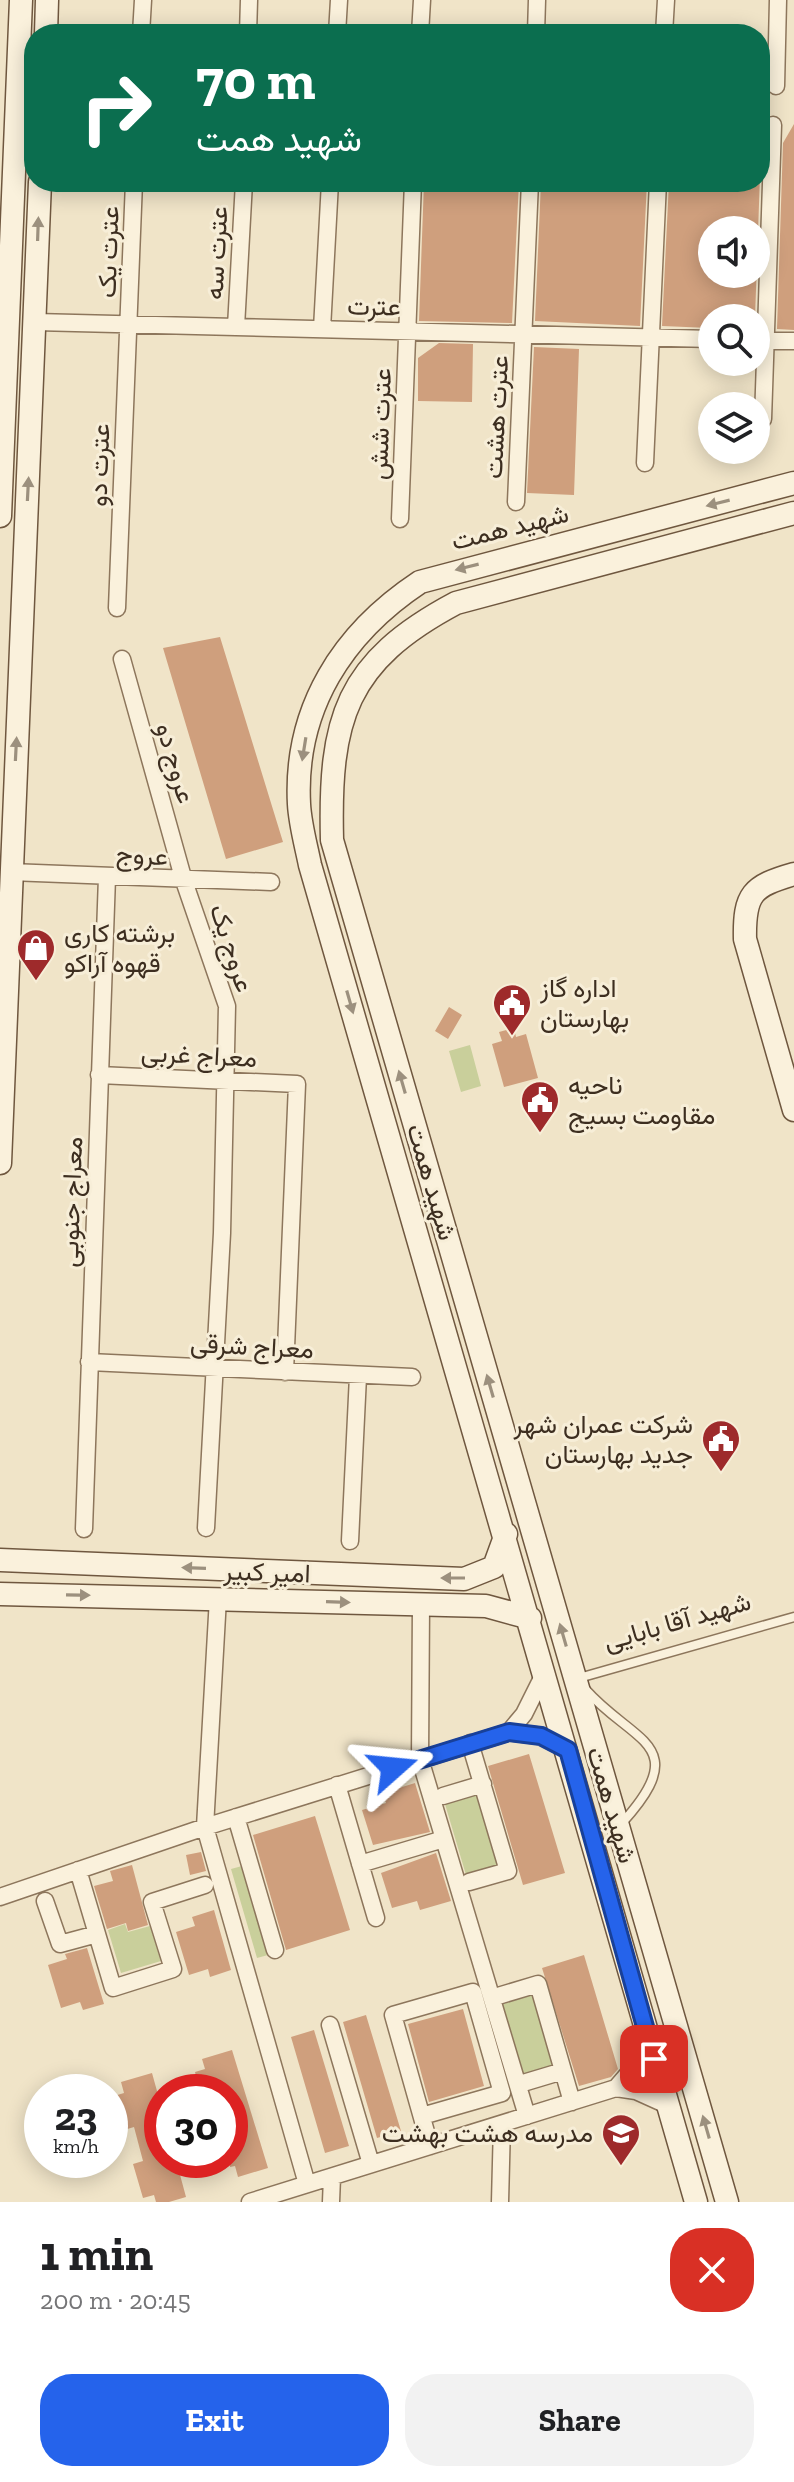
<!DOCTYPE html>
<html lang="en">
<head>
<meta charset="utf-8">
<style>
  :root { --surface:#fff; --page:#f2f2f2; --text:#202124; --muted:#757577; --accent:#2563eb }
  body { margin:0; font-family:"Zilla Slab",Vazirmatn,serif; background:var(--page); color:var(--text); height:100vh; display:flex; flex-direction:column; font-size:30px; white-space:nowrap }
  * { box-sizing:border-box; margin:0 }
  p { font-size:26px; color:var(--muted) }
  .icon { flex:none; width:44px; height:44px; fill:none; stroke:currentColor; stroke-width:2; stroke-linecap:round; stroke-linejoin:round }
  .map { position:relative; height:2202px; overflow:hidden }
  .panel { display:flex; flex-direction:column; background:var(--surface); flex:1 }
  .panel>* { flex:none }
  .top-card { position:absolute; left:24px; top:24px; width:746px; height:168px; border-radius:32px; box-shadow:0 4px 20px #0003; background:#0b6e4f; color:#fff; overflow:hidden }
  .controls { position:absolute; left:698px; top:216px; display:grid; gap:16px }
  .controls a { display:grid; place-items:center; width:72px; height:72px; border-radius:50%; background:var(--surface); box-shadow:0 4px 20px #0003; font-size:40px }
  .speed { position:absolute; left:24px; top:2074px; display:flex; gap:16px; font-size:40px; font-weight:700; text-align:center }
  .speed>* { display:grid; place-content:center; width:104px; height:104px; border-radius:50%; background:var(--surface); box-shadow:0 4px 20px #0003; line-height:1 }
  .speed small { font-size:20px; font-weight:400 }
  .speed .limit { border:12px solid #d22; background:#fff; color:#111 }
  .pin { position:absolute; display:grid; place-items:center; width:68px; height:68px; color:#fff; margin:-34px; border-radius:16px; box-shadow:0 4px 12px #0006 }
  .me { position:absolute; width:88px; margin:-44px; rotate:72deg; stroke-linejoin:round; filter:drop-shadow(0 0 6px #0008) }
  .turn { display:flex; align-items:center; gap:28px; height:168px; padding:0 40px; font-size:36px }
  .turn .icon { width:104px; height:104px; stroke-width:2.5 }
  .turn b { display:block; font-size:56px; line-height:68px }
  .round { display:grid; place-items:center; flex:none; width:84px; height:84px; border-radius:32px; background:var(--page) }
  .summary { display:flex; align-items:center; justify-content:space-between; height:136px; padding:0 40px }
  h1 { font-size:48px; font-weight:700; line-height:60px }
  .cta { display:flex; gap:16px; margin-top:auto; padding:16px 40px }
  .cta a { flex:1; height:92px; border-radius:32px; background:var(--accent); color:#fff; font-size:32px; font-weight:700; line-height:92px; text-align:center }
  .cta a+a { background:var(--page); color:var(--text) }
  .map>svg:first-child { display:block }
  .green { fill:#c9cf9b }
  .building { fill:#cf9f7d; fill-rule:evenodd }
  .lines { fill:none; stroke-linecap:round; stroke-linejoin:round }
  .lane-casing { stroke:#8d765c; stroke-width:11 }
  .street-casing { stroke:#8d765c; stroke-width:19 }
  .secondary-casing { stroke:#6f573f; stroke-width:25 }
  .lane { stroke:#faf1dc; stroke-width:8 }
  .street { stroke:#faf1dc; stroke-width:16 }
  .secondary { stroke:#faf1dc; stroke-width:22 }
  .oneway { fill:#9c907e }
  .route-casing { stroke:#184099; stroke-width:20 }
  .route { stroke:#2563eb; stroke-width:14 }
  .labels { text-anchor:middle; stroke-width:6; stroke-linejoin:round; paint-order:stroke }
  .street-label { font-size:26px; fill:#3d2e20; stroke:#f7eed8 }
  .poi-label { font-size:26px; fill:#3d2e20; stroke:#f7eed8; text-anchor:start }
</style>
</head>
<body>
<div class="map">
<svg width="794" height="2202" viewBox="0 0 794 2202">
  <rect width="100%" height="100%" fill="#f0e4c8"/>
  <path class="green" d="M 470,1045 L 481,1086 L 461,1092 L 449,1051 Z
    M 477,1794 L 499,1865 L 466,1875 L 445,1804 Z
    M 242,1866 L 268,1955 L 257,1958 L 231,1869 Z
    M 125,1924 L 128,1932 L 150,1926 L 161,1961 L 121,1973 L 108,1930 Z
    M 532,1995 L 553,2067 L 521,2076 L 500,2005 Z"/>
  <path class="building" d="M 794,124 L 794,330 L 777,329 L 783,143 Z
    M 761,147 L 755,318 L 712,318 L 710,328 L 662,326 L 669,182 L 760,182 ZM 712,230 L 756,230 L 756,274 L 712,274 Z
    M 424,182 L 519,182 L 512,323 L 419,321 Z
    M 541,182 L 647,182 L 640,326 L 535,321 Z
    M 439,343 L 473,344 L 472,402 L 418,401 L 418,358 Z
    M 534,347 L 579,349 L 574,495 L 527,493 Z
    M 220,637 L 283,842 L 226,859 L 163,648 Z
    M 449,1007 L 462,1015 L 448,1039 L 435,1031 Z
    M 514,1028 L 516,1037 L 526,1034 L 538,1078 L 504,1087 L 492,1044 L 502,1041 L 499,1032 Z
    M 529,1754 L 565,1873 L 523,1885 L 488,1766 Z
    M 415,1783 L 430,1832 L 373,1845 L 362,1810 L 386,1803 L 383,1793 Z
    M 315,1816 L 350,1930 L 286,1950 L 253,1835 Z
    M 201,1852 L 206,1871 L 190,1875 L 186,1855 Z
    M 436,1853 L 451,1901 L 420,1910 L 417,1901 L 392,1908 L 381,1873 Z
    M 132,1865 L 148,1925 L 128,1931 L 126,1923 L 107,1929 L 94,1886 L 113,1881 L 110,1871 Z
    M 214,1910 L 231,1970 L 210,1977 L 208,1969 L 189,1975 L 176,1932 L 195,1926 L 192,1917 Z
    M 87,1948 L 104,2004 L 83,2010 L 80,2002 L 61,2008 L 48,1965 L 67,1959 L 65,1954 Z
    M 584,1955 L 618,2069 L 611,2077 L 579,2086 L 542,1968 Z
    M 463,2009 L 484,2086 L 429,2102 L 408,2024 Z
    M 366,2015 L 401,2131 L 377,2138 L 343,2022 Z
    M 314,2030 L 349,2146 L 325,2153 L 291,2037 Z
    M 232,2050 L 268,2168 L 238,2177 L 235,2166 L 230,2167 L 230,2092 L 200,2092 L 195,2072 L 205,2069 L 202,2059 Z
    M 152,2073 L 162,2109 L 162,2160 L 176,2160 L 186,2197 L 169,2202 L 156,2202 L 154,2195 L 143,2198 L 133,2164 L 143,2161 L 134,2127 L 124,2130 L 114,2096 L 124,2093 L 121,2082 Z"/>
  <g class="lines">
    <g class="lane-casing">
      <path id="lane" d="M 579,1678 L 794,1617
        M 586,1690 C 633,1743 694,1744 622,1823"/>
    </g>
    <g class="street-casing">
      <path id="street" d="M 141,34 L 143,0
        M 248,34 L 249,0
        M 337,34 L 339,0
        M 420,34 L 422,0
        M 536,34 L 537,0
        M 664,34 L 666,0
        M 776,86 L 778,0
        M 35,322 L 712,339
        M 236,327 L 244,182
        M 322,329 L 330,182
        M 756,340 L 794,341
        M 763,419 L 773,125
        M 645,463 L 658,182
        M 516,502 L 530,182
        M 400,519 L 413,182
        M 117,608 L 134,182
        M 122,659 L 184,881 L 227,1006 L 222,1233 L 206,1528
        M 10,872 L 271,882
        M 99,1075 L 297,1084 L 285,1372
        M 89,1362 L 412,1377
        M 84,1529 L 107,877
        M 350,1541 L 358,1376
        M 218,1598 L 205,1827 L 307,2184
        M 421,1604 L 420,1759 L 527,2116
        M 544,1674 L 524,1714 L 509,1732 L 541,1736 L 568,1750
        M 337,1785 L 376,1918
        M 443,1796 L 483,1784
        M 236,1817 L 275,1950
        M 360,1864 L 437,1841
        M 78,1870 L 113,1988 L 173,1969 L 152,1902 L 205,1885
        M 469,1882 L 508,1871 L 470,1743
        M 0,1897 L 205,1827 L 509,1732
        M 45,1901 L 60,1944 L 97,1934
        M 498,1996 L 538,1984 L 572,2102
        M 330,2025 L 371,2164
        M 649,2042 L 640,2060 L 616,2088 L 636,2091 L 667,2105
        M 523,2083 L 563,2071
        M 422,2116 L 502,2093 L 473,1992 L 393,2015 L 430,2146
        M 250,2202 L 616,2088
        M 331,2202 L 332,2177
        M 500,2202 L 502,2124"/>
    </g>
    <g class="secondary-casing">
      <path id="secondary" d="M 46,34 L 47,0
        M 0,516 L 21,0
        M 794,874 C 752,886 744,894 745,939 L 794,1110
        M 0,1163 L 40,182
        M 0,1560 L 464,1579 L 494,1567 L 506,1534
        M 0,1594 L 486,1606 L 530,1618
        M 696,2202 L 310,865 C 306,845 300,824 299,804 C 294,708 343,633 420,582 L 794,483
        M 727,2202 L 332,840 C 329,719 345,662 456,603 L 794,513"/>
    </g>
    <use href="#lane" class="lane"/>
    <use href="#street" class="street"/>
    <use href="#secondary" class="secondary"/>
  </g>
  <defs><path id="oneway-solid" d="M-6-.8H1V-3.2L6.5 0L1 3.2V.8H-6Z" transform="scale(2)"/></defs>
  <g class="oneway">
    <use href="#oneway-solid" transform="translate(38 229) rotate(-88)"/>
    <use href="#oneway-solid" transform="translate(28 489) rotate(-87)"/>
    <use href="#oneway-solid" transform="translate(718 503) rotate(166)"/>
    <use href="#oneway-solid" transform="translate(467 567) rotate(166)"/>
    <use href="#oneway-solid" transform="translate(16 749) rotate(-87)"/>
    <use href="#oneway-solid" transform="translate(304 749) rotate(99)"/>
    <use href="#oneway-solid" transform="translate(350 1002) rotate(74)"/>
    <use href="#oneway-solid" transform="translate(402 1082) rotate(-106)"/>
    <use href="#oneway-solid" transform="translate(490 1386) rotate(-106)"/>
    <use href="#oneway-solid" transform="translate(194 1568) rotate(-178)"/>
    <use href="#oneway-solid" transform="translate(453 1578) rotate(-180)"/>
    <use href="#oneway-solid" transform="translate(78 1595) rotate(1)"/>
    <use href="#oneway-solid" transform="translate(338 1602) rotate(2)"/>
    <use href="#oneway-solid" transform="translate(563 1635) rotate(-106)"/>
    <use href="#oneway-solid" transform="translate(706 2127) rotate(-106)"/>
  </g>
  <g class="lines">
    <g class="route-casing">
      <path id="route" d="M 393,1768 L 509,1732 L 541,1736 L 568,1750 L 654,2059"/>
    </g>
    <use href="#route" class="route"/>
  </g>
  <defs>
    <g id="shop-pin" transform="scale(2)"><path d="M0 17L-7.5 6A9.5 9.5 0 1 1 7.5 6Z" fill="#9e2a2b" stroke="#f7eed8"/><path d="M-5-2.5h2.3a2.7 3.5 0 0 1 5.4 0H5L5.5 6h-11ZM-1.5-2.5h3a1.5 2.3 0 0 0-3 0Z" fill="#fff"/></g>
    <g id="civic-pin" transform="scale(2)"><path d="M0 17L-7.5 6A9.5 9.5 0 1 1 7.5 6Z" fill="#9e2a2b" stroke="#f7eed8"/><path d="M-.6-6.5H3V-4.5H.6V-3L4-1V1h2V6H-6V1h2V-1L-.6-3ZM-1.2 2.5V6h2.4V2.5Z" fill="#fff"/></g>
    <g id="school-pin" transform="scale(2)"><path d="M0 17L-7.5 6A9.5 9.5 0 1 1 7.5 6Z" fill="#9e2a2b" stroke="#f7eed8"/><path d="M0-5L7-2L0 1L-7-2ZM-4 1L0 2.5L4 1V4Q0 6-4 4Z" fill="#fff"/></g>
  </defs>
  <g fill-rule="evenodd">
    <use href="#shop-pin" x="36" y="948"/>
    <use href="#civic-pin" x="512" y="1003"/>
    <use href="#civic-pin" x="540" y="1100"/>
    <use href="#civic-pin" x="721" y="1439"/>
    <use href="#school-pin" x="621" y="2133"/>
  </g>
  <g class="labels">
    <g class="street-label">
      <text transform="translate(108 252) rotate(-88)" y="9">عترت یک</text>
      <text transform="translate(216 253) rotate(-87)" y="9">عترت سه</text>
      <text transform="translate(374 306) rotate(1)" y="9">عترت</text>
      <text transform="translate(496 417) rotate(-87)" y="9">عترت هشت</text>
      <text transform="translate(380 424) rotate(-88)" y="9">عترت شش</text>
      <text transform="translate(99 465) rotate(-88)" y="9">عترت دو</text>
      <text transform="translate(510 527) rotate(-14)" y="9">شهید همت</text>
      <text transform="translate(176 763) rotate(74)" y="9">عروج دو</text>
      <text transform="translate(142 855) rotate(3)" y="9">عروج</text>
      <text transform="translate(232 948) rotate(72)" y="9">عروج یک</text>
      <text transform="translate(199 1055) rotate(3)" y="9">معراج غربی</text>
      <text transform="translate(432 1182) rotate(74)" y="9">شهید همت</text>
      <text transform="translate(71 1202) rotate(-88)" y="9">معراج جنوبی</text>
      <text transform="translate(252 1346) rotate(3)" y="9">معراج شرقی</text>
      <text transform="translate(267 1572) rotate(2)" y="9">امیر کبیر</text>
      <text transform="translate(677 1621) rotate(-16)" y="9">شهید آقا بابایی</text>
      <text transform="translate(612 1805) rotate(74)" y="9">شهید همت</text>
    </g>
    <g class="poi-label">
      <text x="64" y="942">برشته کاری<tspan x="64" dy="30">قهوه آراکو</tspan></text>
      <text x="540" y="997">اداره گاز<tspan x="540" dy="30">بهارستان</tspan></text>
      <text x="568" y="1094">ناحیه<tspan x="568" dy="30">مقاومت بسیج</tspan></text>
      <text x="693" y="1433" text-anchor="end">شرکت عمران شهر<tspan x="693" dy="30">جدید بهارستان</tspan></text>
      <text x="593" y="2142" text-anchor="end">مدرسه هشت بهشت</text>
    </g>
  </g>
</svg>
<div class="controls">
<a><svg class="icon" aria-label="sound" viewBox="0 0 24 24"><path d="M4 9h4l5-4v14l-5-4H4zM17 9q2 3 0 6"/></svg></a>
<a><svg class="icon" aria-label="search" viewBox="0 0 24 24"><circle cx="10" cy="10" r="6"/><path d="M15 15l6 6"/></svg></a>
<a><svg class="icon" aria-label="layers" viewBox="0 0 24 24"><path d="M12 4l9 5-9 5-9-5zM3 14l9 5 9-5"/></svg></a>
</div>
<div class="speed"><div>23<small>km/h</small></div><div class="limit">30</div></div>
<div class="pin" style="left:654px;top:2059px;background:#d93025"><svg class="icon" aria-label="arrive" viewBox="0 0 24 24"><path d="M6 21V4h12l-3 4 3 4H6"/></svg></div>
<svg class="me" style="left:393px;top:1768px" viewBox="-20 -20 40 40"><path d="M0-17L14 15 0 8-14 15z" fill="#2563eb" stroke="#fff" stroke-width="4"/></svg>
<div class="top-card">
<div class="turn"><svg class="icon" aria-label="right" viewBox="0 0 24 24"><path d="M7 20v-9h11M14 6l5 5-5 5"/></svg><div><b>70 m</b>شهید همت</div></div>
</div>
</div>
<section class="panel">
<div class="summary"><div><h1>1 min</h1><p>200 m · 20:45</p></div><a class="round" style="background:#d93025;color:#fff"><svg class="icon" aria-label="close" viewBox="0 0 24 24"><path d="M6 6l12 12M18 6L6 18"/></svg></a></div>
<div class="cta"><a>Exit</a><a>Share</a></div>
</section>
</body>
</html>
